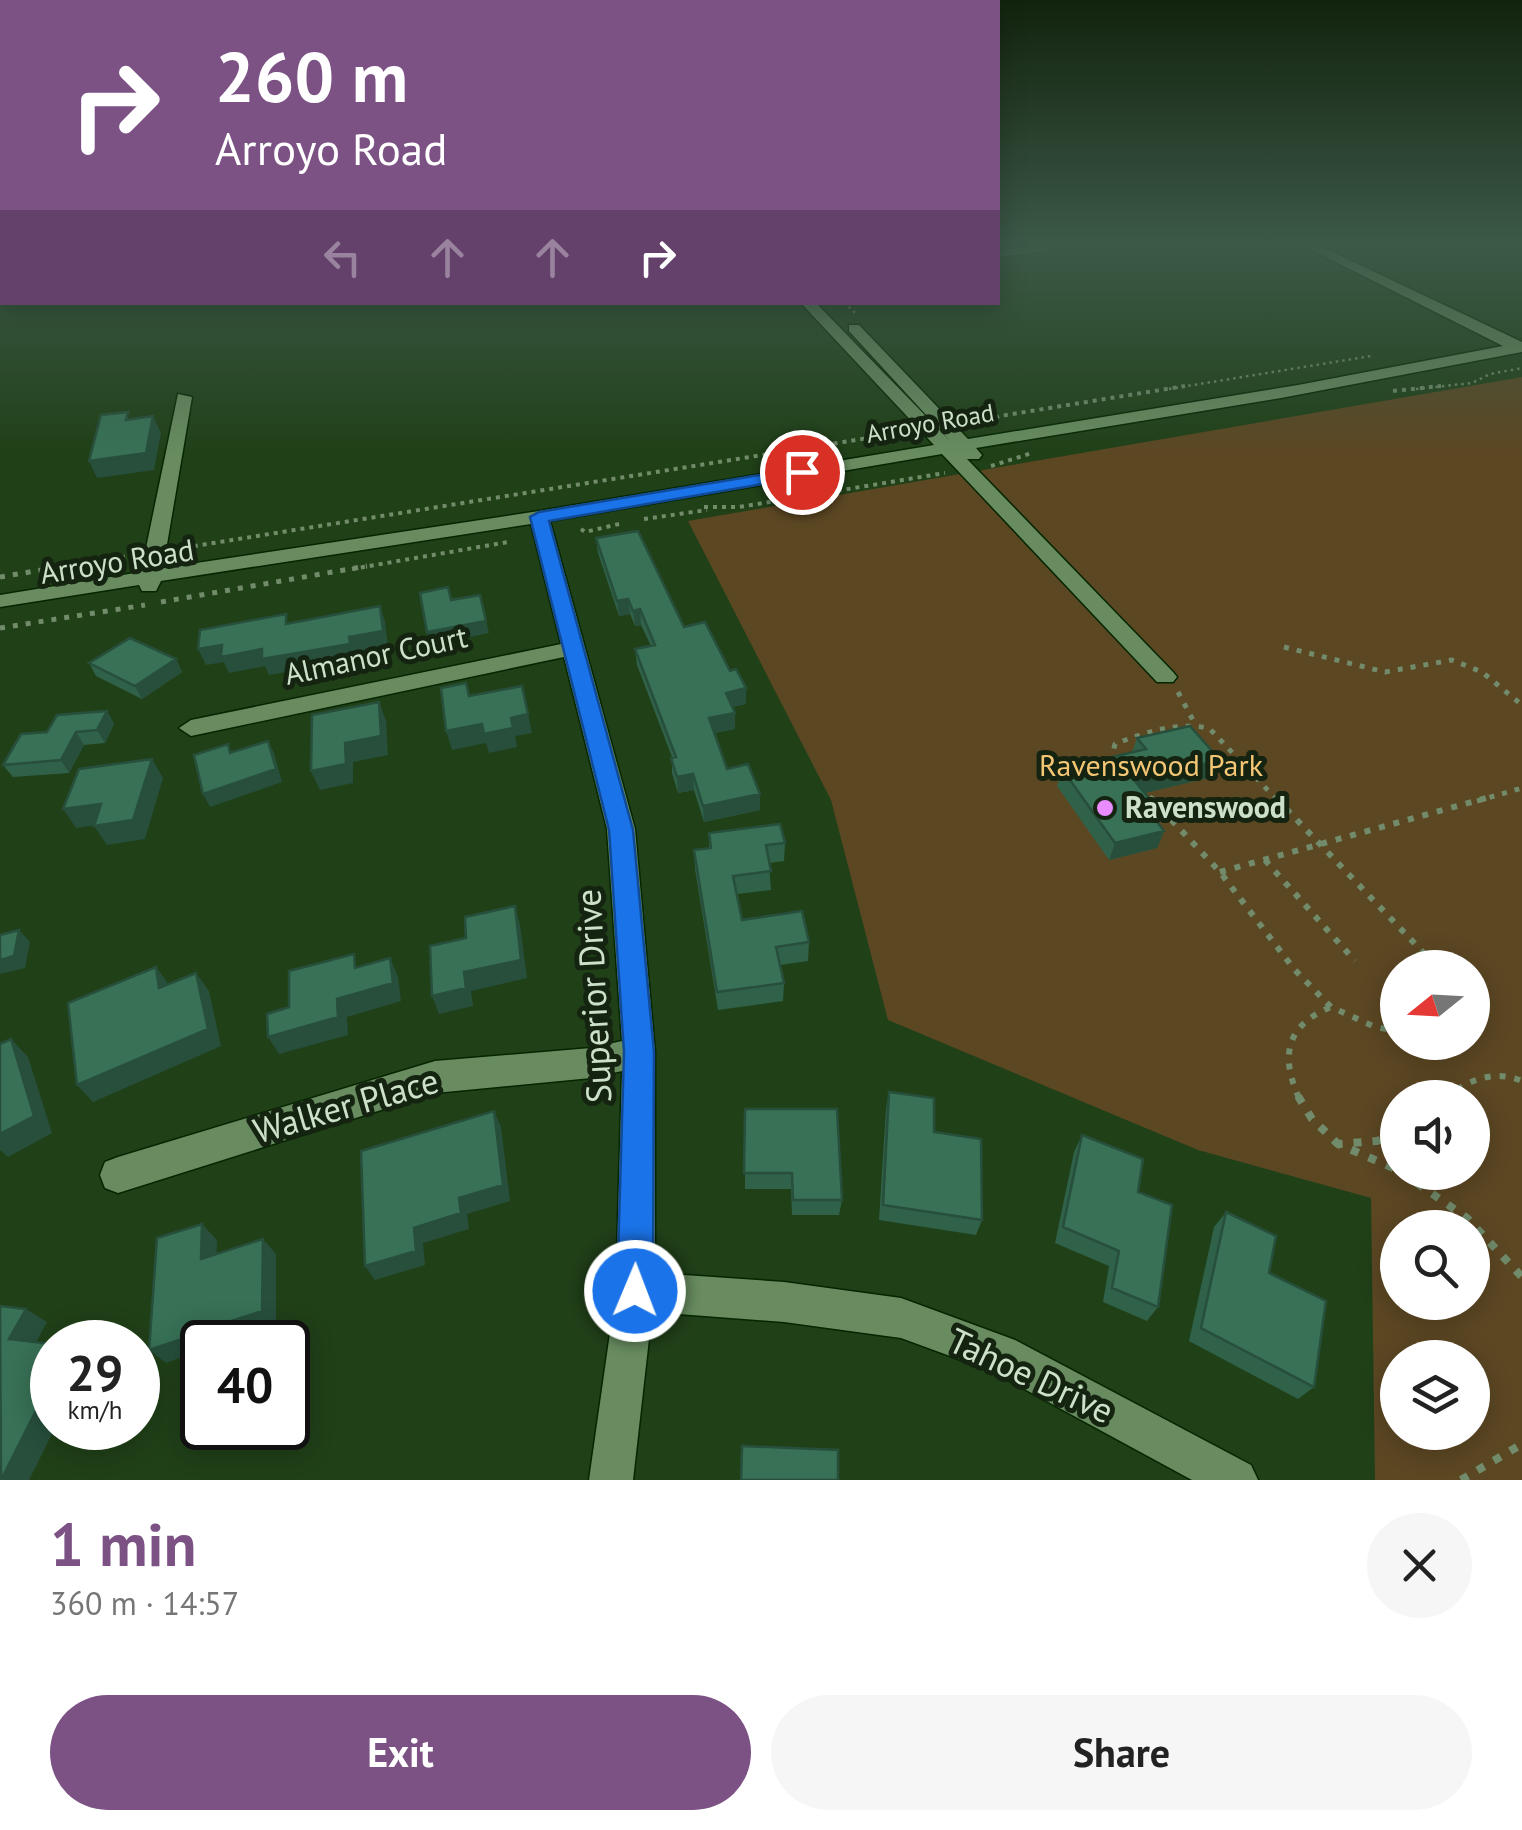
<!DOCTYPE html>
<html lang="en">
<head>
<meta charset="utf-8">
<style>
  :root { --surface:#fff; --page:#f6f6f6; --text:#222; --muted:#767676; --accent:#7c5285 }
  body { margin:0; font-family:"PT Sans",sans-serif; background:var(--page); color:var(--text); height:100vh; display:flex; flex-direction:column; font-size:38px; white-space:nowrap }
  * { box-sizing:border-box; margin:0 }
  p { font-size:32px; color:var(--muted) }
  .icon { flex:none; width:55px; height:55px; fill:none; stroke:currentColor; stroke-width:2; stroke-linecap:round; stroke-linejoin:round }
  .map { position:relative; height:1480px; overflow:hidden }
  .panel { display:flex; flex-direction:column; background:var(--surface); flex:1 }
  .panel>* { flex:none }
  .hud { position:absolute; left:0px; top:0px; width:1000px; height:305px; box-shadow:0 5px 25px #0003; background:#7c5285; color:#fff; overflow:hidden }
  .needle { width:65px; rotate:252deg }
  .fabs { position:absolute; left:1380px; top:950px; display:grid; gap:20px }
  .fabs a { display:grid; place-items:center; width:110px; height:110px; border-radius:50%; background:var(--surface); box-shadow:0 5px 25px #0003; font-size:50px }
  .speed { position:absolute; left:30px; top:1320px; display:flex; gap:20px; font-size:50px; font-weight:700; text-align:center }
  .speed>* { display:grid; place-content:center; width:130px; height:130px; border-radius:50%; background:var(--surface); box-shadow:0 5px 25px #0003; line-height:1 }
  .speed small { font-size:25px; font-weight:400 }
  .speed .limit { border:5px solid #111; border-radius:15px; background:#fff; color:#111 }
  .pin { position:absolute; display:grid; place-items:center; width:85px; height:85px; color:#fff; margin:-42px; border:5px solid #fff; border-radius:50%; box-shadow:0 2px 10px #0007 }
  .me { position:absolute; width:110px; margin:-55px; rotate:1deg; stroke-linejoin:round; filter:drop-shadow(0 0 8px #0008) }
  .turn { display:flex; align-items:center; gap:35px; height:210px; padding:0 50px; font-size:45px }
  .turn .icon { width:130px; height:130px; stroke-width:2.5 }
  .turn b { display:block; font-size:70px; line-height:85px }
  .lanes { display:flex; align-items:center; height:95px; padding:0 50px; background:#0003; justify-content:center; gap:50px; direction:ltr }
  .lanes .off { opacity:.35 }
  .round { display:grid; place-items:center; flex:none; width:105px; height:105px; border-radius:52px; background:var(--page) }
  .summary { display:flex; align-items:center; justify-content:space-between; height:170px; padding:0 50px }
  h1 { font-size:60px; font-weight:700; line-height:75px; color:var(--accent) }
  .button { display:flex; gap:20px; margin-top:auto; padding:20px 50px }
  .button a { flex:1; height:115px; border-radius:60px; background:var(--accent); color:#fff; font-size:40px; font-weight:700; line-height:115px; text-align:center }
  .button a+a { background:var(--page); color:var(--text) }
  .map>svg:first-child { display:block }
  .green { fill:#5c4723; fill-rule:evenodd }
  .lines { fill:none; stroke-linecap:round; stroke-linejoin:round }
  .minor-casing { stroke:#052600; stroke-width:3 }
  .path-far4 { stroke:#718b6b; stroke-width:2.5; stroke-dasharray:2.5 4; stroke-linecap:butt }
  .path-far3 { stroke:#718b6b; stroke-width:4; stroke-dasharray:4 5; stroke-linecap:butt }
  .path-far2 { stroke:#718b6b; stroke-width:5; stroke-dasharray:5 8; stroke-linecap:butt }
  .path-far1 { stroke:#718b6b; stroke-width:6; stroke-dasharray:6 9; stroke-linecap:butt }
  .path { stroke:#718b6b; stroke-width:8; stroke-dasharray:8 11; stroke-linecap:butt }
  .minor { fill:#688c60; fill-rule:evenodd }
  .wall { fill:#306149 }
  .shaded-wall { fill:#274f3c }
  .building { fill:#387155; stroke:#274f3c; stroke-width:2.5 }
  .route { fill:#1a73e8; stroke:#114b97; stroke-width:2.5 }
  .poi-dot { fill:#e98dfe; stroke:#152311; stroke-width:4 }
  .labels { text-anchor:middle; stroke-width:10; stroke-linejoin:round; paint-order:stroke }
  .far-street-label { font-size:25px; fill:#cde0c9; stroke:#152311 }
  .street-label { font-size:30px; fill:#cde0c9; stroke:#152311 }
  .park-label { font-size:30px; fill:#f5c674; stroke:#152311 }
  .poi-label { font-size:30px; font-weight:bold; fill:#cde0c9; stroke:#152311; text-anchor:start }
  .near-street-label { font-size:35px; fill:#cde0c9; stroke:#152311 }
</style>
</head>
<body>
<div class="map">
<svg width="1522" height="1480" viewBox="0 0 1522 1480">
  <rect width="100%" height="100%" fill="#204018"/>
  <path class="green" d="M 1522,377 L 1522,1480 L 1375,1480 L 1371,1198 L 1198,1150 L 888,1020 L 831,800 L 688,521 ZM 1398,968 L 1472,968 L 1472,1042 L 1398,1042 ZM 1398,1098 L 1472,1098 L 1472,1172 L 1398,1172 ZM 1398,1228 L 1472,1228 L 1472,1302 L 1398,1302 ZM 1398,1358 L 1472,1358 L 1472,1432 L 1398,1432 Z"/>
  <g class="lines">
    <g class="minor-casing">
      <path id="minor" d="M 1054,247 L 1048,251 L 998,257 L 998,249 Z
        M 1306,247 L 1322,247 L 1522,342 L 1522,352 L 1281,398 L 976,448 L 982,455 L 979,459 L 967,459 L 1173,672 L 1177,677 L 1173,682 L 1157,682 L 942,454 L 550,521 L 635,829 L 655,1052 L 655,1273 L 784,1282 L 901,1298 L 1015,1340 L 1251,1465 L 1258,1480 L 1192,1480 L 991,1371 L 901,1338 L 784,1322 L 652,1312 L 633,1480 L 589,1480 L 616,1291 L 622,1071 L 591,1078 L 435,1093 L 118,1193 L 105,1188 L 100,1175 L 105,1162 L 118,1157 L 435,1061 L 591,1048 L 622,1041 L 607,829 L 564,657 L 191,736 L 179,728 L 191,720 L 561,644 L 531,524 L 161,581 L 156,591 L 142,591 L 139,585 L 0,607 L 0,595 L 141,572 L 178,394 L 192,397 L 163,568 L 539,511 L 934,445 L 800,302 L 815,302 L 951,442 L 849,331 L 849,325 L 859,325 L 968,439 L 1298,385 L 1503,346 Z"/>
    </g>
    <path class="path-far4" d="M 844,302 L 856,314
      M 1169,389 L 1371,356
      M 1416,389 L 1472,383 L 1490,374 L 1522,368"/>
    <path class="path-far3" d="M 1393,391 L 1441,386
      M 978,423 L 1000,416 L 1185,386
      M 991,466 L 1032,453
      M 704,507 L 739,507 L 945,473
      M 644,519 L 707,510
      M 581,529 L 585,532 L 623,523
      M 176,549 L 887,435 L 906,436
      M 50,569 L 135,555
      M 352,569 L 508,542"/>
    <path class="path-far2" d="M 0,577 L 65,566
      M 161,602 L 367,566
      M 0,628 L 145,605
      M 1284,647 L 1385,672 L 1452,660 L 1482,672 L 1522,705
      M 1178,692 L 1195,724
      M 1118,760 L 1113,752 L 1115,744 C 1146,732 1176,722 1209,728 L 1278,801
      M 1141,787 L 1154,801
      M 1477,801 L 1522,788"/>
    <path class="path-far1" d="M 1151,798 L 1220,872 L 1294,969 L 1331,1007 L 1373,1026 L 1398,1032
      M 1276,798 L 1438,968
      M 1265,860 L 1355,961
      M 1220,872 L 1486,798
      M 1299,1098 C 1280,1056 1286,1025 1331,1007
      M 1445,1098 C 1469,1080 1493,1069 1522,1081"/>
    <path class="path" d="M 1298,1096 L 1312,1119 L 1338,1144
      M 1398,1133 L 1377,1141 L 1338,1144 L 1398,1170
      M 1401,1172 L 1467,1218 L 1522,1277
      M 1461,1480 L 1522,1444"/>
    <use href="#minor" class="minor"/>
  </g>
  <path class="wall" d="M 596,538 L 684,627 L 730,671 L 746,688 L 746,704 L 732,707 L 735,713 L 735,729 L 714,733 L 727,769 L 760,794 L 760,810 L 704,822 L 694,790 L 678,793 L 672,773 L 672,757 L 637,665 L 635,649 L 651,646 L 641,625 L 635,626 L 630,614 L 619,616 L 598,553 Z
    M 176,659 L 182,672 L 142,699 L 96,676 L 89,663 Z
    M 107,711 L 114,724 L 105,743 L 84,745 L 69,773 L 13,777 L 3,765 L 47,732 Z
    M 1137,738 L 1212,777 L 1145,793 L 1157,822 L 1164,831 L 1157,848 L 1109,860 L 1057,786 L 1062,769 L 1132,752 Z
    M 709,833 L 785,843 L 784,861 L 769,863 L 771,890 L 737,894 L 742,920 L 809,942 L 808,961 L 780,965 L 784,983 L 783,1001 L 718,1010 L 695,869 L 694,850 L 709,848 Z
    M 889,1092 L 982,1220 L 976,1235 L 879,1220 L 886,1109 Z
    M 745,1109 L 842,1200 L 839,1215 L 792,1215 L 791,1189 L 745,1189 Z
    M 1082,1135 L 1138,1192 L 1158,1307 L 1147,1321 L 1103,1302 L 1109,1266 L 1055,1243 L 1074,1152 Z
    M 1226,1212 L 1269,1273 L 1314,1387 L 1298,1399 L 1189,1341 L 1214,1227 Z"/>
  <path class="shaded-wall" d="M 153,416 L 161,433 L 154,470 L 97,478 L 89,461 Z
    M 628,599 L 630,614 L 619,616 L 617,601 Z
    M 380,606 L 385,622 L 388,647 L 355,654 L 356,660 L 269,675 L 265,666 L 229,673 L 224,662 L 206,665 L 198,649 L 222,645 L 262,649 L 349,637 Z
    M 640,609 L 641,625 L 635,626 L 633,611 Z
    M 486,621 L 489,633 L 430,645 L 427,632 Z
    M 176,659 L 182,672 L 142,699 L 135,686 Z
    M 746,688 L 746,704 L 727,708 L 726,693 Z
    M 379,702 L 386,721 L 388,755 L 353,762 L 353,783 L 320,790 L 311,771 L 345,743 Z
    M 107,711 L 114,724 L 105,743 L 97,730 Z
    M 735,713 L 735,729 L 710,734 L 709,718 Z
    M 528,714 L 532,733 L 515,736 L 517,747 L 489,753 L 486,743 L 452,750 L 446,731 Z
    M 76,732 L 84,745 L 69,773 L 61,760 Z
    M 268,741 L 274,753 L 282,782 L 210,807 L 203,794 Z
    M 152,759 L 163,778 L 145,839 L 107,845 L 94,826 L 97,825 L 76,828 L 63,809 Z
    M 1220,760 L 1212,777 L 1128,797 L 1134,780 Z
    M 693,774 L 694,790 L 678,793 L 677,777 Z
    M 760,794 L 760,810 L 704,822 L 703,806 Z
    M 1164,831 L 1157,848 L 1109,860 L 1115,843 Z
    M 515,906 L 520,925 L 527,978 L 471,991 L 473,1006 L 439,1014 L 432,996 L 464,972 Z
    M 19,930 L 30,942 L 25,968 L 0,974 L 0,960 Z
    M 390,958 L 398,977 L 401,1001 L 347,1017 L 348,1035 L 279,1054 L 268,1037 L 337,999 Z
    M 156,967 L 169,985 L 159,988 Z
    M 196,973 L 209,991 L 221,1046 L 93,1102 L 77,1085 Z
    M 11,1039 L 28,1057 L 52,1133 L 8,1157 L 0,1150 L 0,1134 Z
    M 494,1111 L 501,1127 L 510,1201 L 467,1214 L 469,1229 L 423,1243 L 425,1265 L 375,1280 L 365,1266 L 414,1228 L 459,1198 Z
    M 202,1224 L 217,1240 L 216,1274 L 201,1259 Z
    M 263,1239 L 276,1254 L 276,1324 L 240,1337 L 240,1342 L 224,1342 L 225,1323 Z
    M 26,1309 L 47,1322 L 31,1352 L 9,1339 Z
    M 188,1337 L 202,1350 L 166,1363 L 149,1350 Z
    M 202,1367 L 202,1385 L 186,1373 Z
    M 52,1379 L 52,1428 L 55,1428 L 29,1480 L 1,1480 Z"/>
  <path class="building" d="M 128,412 L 126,420 L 153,416 L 146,453 L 89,461 L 101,415 Z
    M 638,531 L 684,627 L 705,622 L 730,671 L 736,669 L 746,688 L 726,693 L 735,713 L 709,718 L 727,769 L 748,764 L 760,794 L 703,806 L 693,774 L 677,777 L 671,758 L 676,757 L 635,649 L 655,645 L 640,609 L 633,611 L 628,599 L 617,601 L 596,538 Z
    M 448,587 L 451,600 L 480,595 L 486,621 L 427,632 L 420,593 Z
    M 380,606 L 383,631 L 349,637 L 350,644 L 262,659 L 262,649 L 221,657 L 222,645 L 198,649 L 200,630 L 286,614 L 286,624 Z
    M 130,638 L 176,659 L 135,686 L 89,663 Z
    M 466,683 L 469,696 L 522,686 L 528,714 L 511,718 L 513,728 L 484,734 L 482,724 L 446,731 L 441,688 Z
    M 379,702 L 381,736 L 345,743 L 346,764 L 311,771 L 312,715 Z
    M 107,711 L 97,730 L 76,732 L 61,760 L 3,765 L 21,734 L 47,732 L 57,715 Z
    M 1190,726 L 1220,760 L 1134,780 L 1161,813 L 1152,815 L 1164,831 L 1115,843 L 1062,769 L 1146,749 L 1137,738 Z
    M 268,741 L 276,769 L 203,794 L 194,755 L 228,744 L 230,753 Z
    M 152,759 L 133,820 L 94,826 L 101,804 L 63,809 L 79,769 Z
    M 780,824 L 785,843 L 766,845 L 771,871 L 733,876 L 742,920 L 802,911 L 809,942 L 776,947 L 784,983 L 717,992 L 694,850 L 711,848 L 709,833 Z
    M 515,906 L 521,960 L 464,972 L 466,988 L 432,996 L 430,946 L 466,938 L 465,917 Z
    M 19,930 L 14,956 L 0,960 L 0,935 Z
    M 354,954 L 355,968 L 390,958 L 393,983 L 337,999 L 338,1017 L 268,1037 L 267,1014 L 289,1007 L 289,971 Z
    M 156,967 L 159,988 L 196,973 L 208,1029 L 77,1085 L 68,1003 Z
    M 11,1039 L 34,1116 L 0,1134 L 0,1044 Z
    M 889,1092 L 934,1098 L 934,1132 L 981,1139 L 982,1220 L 883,1205 Z
    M 745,1109 L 837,1109 L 842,1200 L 793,1200 L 792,1173 L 744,1173 Z
    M 494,1111 L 503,1185 L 459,1198 L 461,1213 L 414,1228 L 416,1251 L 365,1266 L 361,1151 Z
    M 1082,1135 L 1143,1159 L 1138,1192 L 1172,1205 L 1158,1307 L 1112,1288 L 1119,1251 L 1063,1227 Z
    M 1226,1212 L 1276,1236 L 1269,1273 L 1326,1301 L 1314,1387 L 1201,1328 Z
    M 202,1224 L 201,1259 L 263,1239 L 262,1311 L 225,1323 L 224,1342 L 202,1342 L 202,1367 L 186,1373 L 188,1337 L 149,1350 L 157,1238 Z
    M 0,1306 L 26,1309 L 9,1339 L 52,1344 L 52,1379 L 1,1480 Z
    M 742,1446 L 838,1450 L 838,1480 L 741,1480 Z"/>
  <linearGradient id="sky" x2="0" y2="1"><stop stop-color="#12230d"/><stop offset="0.54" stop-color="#3c5948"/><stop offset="1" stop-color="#3c5948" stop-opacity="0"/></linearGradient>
  <rect width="1522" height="454" fill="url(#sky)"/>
  <path class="route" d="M 802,468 L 810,472 L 808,476 L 549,521 L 633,830 L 654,1052 L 653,1291 L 648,1304 L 635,1309 L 622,1304 L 617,1291 L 624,1052 L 609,830 L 530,517 L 539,512 Z"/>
  <circle class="poi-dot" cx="1105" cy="808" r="10"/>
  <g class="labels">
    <g class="far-street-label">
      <text transform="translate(930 423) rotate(-10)" y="9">Arroyo Road</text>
    </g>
    <g class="street-label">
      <text transform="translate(117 562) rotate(-9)" y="10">Arroyo Road</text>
      <text transform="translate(376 656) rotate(-12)" y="10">Almanor Court</text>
    </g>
    <g class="park-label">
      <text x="1151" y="776">Ravenswood Park</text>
    </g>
    <g class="poi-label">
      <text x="1125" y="818">Ravenswood</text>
    </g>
    <g class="near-street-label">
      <text transform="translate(594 996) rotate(-93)" y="12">Superior Drive</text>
      <text transform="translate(346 1106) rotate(-16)" y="12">Walker Place</text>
      <text transform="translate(1031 1376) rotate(25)" y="12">Tahoe Drive</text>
    </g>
  </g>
</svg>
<div class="fabs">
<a><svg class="needle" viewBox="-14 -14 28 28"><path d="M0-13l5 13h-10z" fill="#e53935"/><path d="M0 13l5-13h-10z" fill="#767676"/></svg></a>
<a><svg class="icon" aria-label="sound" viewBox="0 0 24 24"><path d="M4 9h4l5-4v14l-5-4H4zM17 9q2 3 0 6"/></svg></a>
<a><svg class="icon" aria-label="search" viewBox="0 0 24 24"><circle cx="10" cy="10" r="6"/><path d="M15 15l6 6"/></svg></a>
<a><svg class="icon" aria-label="layers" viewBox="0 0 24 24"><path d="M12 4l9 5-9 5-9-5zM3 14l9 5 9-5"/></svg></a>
</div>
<div class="speed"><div>29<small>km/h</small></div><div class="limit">40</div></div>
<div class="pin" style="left:802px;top:472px;background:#d93025"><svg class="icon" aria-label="arrive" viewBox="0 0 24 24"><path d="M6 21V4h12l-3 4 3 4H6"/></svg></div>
<svg class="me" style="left:635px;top:1291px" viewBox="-20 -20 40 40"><circle r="17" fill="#1a73e8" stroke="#fff" stroke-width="3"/><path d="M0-11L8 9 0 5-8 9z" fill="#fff"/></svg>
<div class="hud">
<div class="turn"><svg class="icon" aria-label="right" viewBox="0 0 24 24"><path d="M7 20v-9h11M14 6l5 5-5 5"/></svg><div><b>260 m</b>Arroyo Road</div></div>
<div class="lanes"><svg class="icon off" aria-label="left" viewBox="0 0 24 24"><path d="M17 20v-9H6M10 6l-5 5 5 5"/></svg><svg class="icon off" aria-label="ahead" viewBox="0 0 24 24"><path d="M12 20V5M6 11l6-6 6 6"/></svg><svg class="icon off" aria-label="ahead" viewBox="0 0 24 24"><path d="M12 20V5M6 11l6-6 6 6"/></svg><svg class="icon" aria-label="right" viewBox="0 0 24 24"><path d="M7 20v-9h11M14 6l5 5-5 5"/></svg></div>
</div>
</div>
<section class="panel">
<div class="summary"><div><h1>1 min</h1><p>360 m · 14:57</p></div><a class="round"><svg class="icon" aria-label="close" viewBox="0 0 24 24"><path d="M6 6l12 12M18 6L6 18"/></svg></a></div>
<div class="button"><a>Exit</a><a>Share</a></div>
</section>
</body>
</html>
